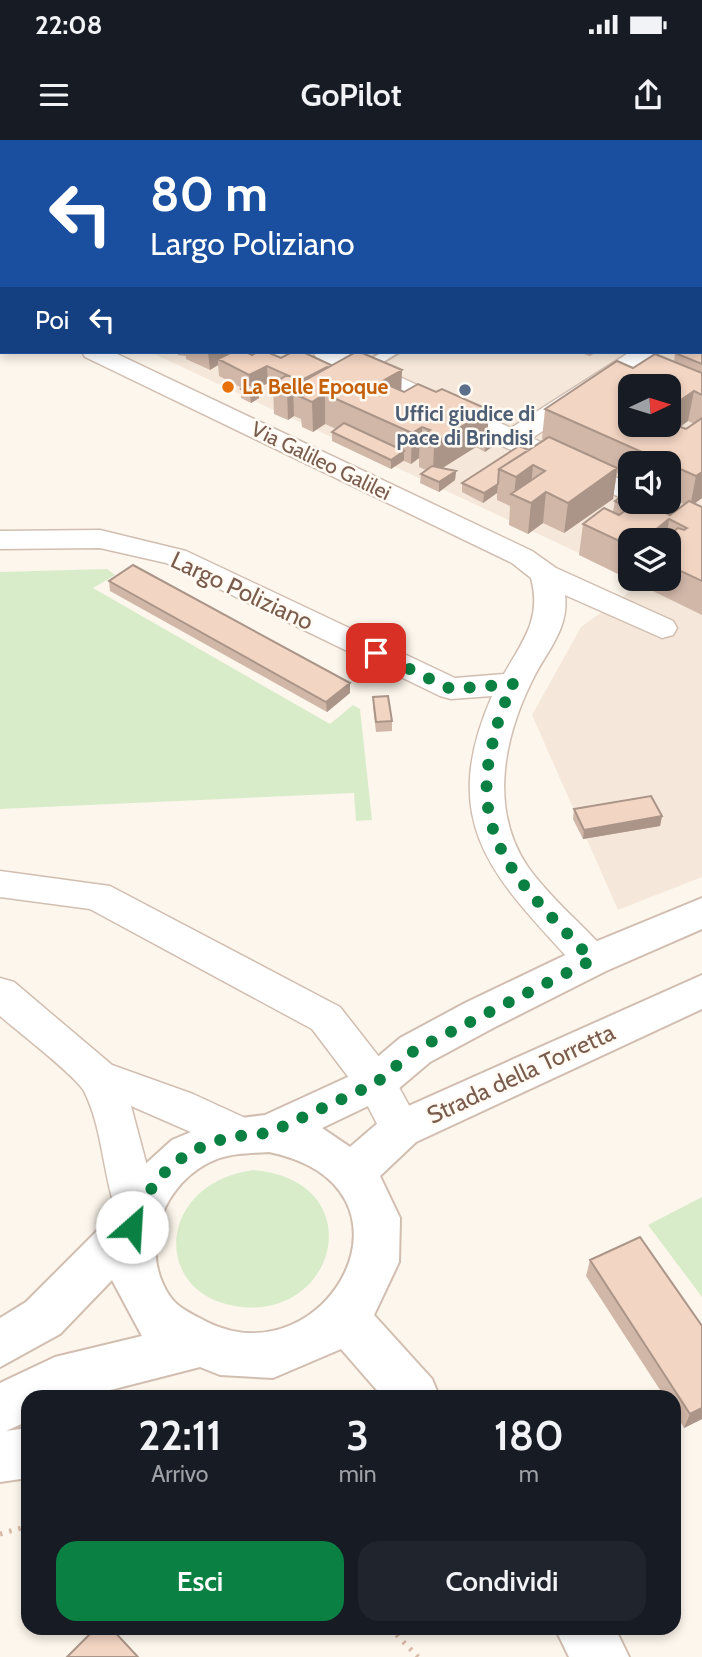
<!DOCTYPE html>
<html lang="it">
<head>
<meta charset="utf-8">
<style>
  :root { --surface:#171b24; --page:#20242c; --text:#f1f3f6; --muted:#9ea1a6; --accent:#0b8043 }
  body { margin:0; font-family:Cabin,sans-serif; background:var(--page); color:var(--text); height:100vh; display:flex; flex-direction:column; font-size:26px; white-space:nowrap }
  * { box-sizing:border-box; margin:0 }
  p { font-size:23px; color:var(--muted) }
  .icon { flex:none; width:38px; height:38px; fill:none; stroke:currentColor; stroke-width:2; stroke-linecap:round; stroke-linejoin:round }
  .map { position:relative; flex:1; overflow:hidden }
  .drawer { position:absolute; left:21px; top:1250px; width:660px; height:245px; display:flex; flex-direction:column; background:var(--surface); border-radius:21px; box-shadow:0 4px 10px #0003 }
  .drawer>* { flex:none }
  .banner { position:absolute; left:0px; top:0px; width:704px; height:214px; box-shadow:0 4px 10px #0003; background:#1a4fa0; color:#fff; overflow:hidden }
  .needle { width:46px; rotate:86deg }
  .controls { position:absolute; left:618px; top:234px; display:grid; gap:14px }
  .controls a { display:grid; place-items:center; width:63px; height:63px; border-radius:14px; background:var(--surface); box-shadow:0 4px 10px #0003; font-size:35px }
  .pin { position:absolute; display:grid; place-items:center; width:60px; height:60px; color:#fff; margin:-30px; border-radius:14px; box-shadow:0 4px 10px #0006 }
  .me { position:absolute; width:77px; margin:-38px; rotate:26deg; stroke-linejoin:round; filter:drop-shadow(0 0 5px #0008) }
  .turn { display:flex; align-items:center; gap:24px; height:147px; padding:0 35px; font-size:32px }
  .turn .icon { width:91px; height:91px; stroke-width:2.5 }
  .turn b { display:block; font-size:49px; line-height:60px }
  .then { display:flex; align-items:center; height:66px; padding:0 35px; background:#0003; gap:14px; font-size:26px }
  .eta { display:flex; justify-content:space-evenly; align-items:center; height:119px; text-align:center }
  .eta b { font-size:42px; font-weight:600; line-height:49px }
  .action { display:flex; gap:14px; margin-top:auto; padding:14px 35px }
  .action a { flex:1; height:80px; border-radius:21px; background:var(--accent); color:#fff; font-size:28px; font-weight:600; line-height:80px; text-align:center }
  .action a+a { background:var(--page); color:var(--text) }
  .status { display:flex; justify-content:space-between; align-items:center; height:49px; padding:0 35px; background:var(--surface); direction:ltr }
  .status svg { height:19px; fill:currentColor }
  header { display:flex; justify-content:space-between; align-items:center; height:91px; padding:0 35px; background:var(--surface); font-size:32px; font-weight:600 }
  .map>svg:first-child { display:block }
  .residential { fill:#f5e8da; fill-rule:evenodd }
  .green { fill:#d8ecc9 }
  .lines { fill:none; stroke-linecap:round; stroke-linejoin:round }
  .service-casing { stroke:#d1beb0; stroke-width:4 }
  .minor-casing { stroke:#d1beb0; stroke-width:3 }
  .tertiary-casing { stroke:#d1beb0; stroke-width:4 }
  .path { stroke:#d9b8a5; stroke-width:5; stroke-dasharray:2.5 7; stroke-linecap:butt }
  .service { fill:#fff; fill-rule:evenodd }
  .minor { fill:#fff; fill-rule:evenodd }
  .tertiary { fill:#fff; fill-rule:evenodd }
  .wall { fill:#d1b7a8; fill-rule:evenodd }
  .shaded-wall { fill:#aa9588 }
  .building { fill:#f3d5c3; stroke:#aa9588; stroke-width:2; fill-rule:evenodd }
  .route { stroke:#0b8043; stroke-width:12; stroke-dasharray:0 21.6 }
  .food-dot { fill:#e8710a; stroke:#fffaf3; stroke-width:2.5 }
  .service-dot { fill:#5c6f8a; stroke:#fffaf3; stroke-width:2.5 }
  .labels { text-anchor:middle; stroke-width:5; stroke-linejoin:round; paint-order:stroke }
  .far-food-label { font-size:21px; font-weight:bold; fill:#c56008; stroke:#fffaf3; text-anchor:start }
  .far-service-label { font-size:21px; font-weight:bold; fill:#4e5e75; stroke:#fffaf3 }
  .far-street-label { font-size:21px; fill:#7a5c4d; stroke:#fffaf3 }
  .street-label { font-size:24px; fill:#7a5c4d; stroke:#fffaf3 }
</style>
</head>
<body>
<div class="status"><b>22:08</b><svg viewBox="0 0 49 12"><path d="M0 12V9h3v3zM5 12V6h3v6zM10 12V3h3v9zM15 12V0h3v12zM26 1h20v11H26zM47 4h2v5h-2z"/></svg></div>
<header><svg class="icon" aria-label="menu" viewBox="0 0 24 24"><path d="M4 6h16M4 12h16M4 18h16"/></svg>GoPilot<svg class="icon" aria-label="share" viewBox="0 0 24 24"><path d="M12 15V3M7 8l5-5 5 5M5 13v7h14v-7"/></svg></header>
<div class="map">
<svg width="702" height="1517" viewBox="0 0 702 1517">
  <rect width="100%" height="100%" fill="#fdf6ec"/>
  <path class="residential" d="M 702,187 L 702,737 L 618,770 L 532,575 L 581,487 L 642,443 L 668,439 L 668,401 L 630,401 L 630,437 L 150,212 L 702,212 ZM 630,247 L 668,247 L 668,285 L 630,285 ZM 630,324 L 668,324 L 668,362 L 630,362 Z"/>
  <path class="green" d="M 107,429 L 115,435 L 93,448 L 330,584 L 353,565 L 360,569 L 372,680 L 356,681 L 354,653 L 0,669 L 0,432 Z
    M 253,1030 C 371,1040 339,1177 242,1167 C 151,1158 154,1044 253,1030 Z
    M 702,1057 L 702,1157 L 648,1085 Z"/>
  <g class="lines">
    <g class="service-casing">
      <path id="service" d="M 383,212 L 399,212 L 367,232 L 357,232 L 357,226 Z"/>
    </g>
    <g class="minor-casing">
      <path id="minor" d="M 82,212 L 113,212 L 532,411 L 556,428 L 673,481 L 677,488 L 673,495 L 662,498 L 565,455 C 569,486 550,508 536,533 C 505,592 487,667 528,727 C 550,758 580,782 605,810 L 611,820 L 605,830 L 592,835 L 579,830 C 496,739 435,686 492,556 L 451,559 L 440,556 L 166,423 L 100,408 L 0,409 L 0,391 L 100,390 L 186,411 L 455,538 L 504,534 C 523,501 542,478 531,438 L 512,423 L 85,217 Z
        M 313,212 L 345,212 L 511,288 L 630,212 L 659,212 L 656,217 L 532,298 L 630,344 L 631,362 L 502,306 L 316,217 Z
        M 0,731 L 110,746 L 340,867 L 390,931 L 422,989 L 416,1001 L 401,1007 L 386,1001 L 362,955 L 312,889 L 90,769 L 0,757 Z
        M 0,838 L 14,842 L 112,925 L 193,954 L 254,982 L 260,995 L 254,1008 L 239,1013 L 131,966 L 159,1071 L 152,1085 L 137,1090 L 122,1085 C 102,1043 105,993 84,951 C 76,936 16,890 0,876 Z"/>
    </g>
    <g class="tertiary-casing">
      <path id="tertiary" d="M 2,189 L 2,205 L 0,206 L 0,190 Z
        M 702,758 L 702,789 L 606,831 L 495,887 L 430,922 L 391,955 L 322,988 L 350,1007 L 386,976 L 702,835 L 702,869 L 416,1002 L 380,1036 L 400,1078 L 399,1122 L 374,1175 L 432,1239 L 439,1256 L 382,1256 L 341,1209 L 273,1238 L 220,1235 L 200,1227 L 87,1256 L 28,1256 L 28,1281 L 6,1291 L 28,1288 L 28,1338 L 0,1342 L 0,1243 L 55,1217 L 142,1196 L 112,1140 L 60,1194 L 0,1227 L 0,1178 L 26,1162 L 116,1072 L 140,1029 L 172,1000 L 217,981 L 265,975 L 361,931 L 400,898 L 465,863 L 578,809 ZM 269,1012 C 434,1046 328,1241 207,1182 C 193,1174 178,1169 169,1155 C 138,1108 163,1040 217,1019 C 233,1013 252,1013 269,1012 Z
        M 555,1488 L 615,1488 L 629,1517 L 569,1517 Z"/>
    </g>
    <path class="path" d="M 0,1394 L 28,1386
      M 390,1488 L 418,1517"/>
    <use href="#service" class="service"/>
    <use href="#minor" class="minor"/>
    <use href="#tertiary" class="tertiary"/>
  </g>
  <path class="wall" d="M 343,0 L 374,0 L 464,2 L 349,2 Z
    M 519,0 L 554,0 L 550,2 L 524,2 Z
    M 0,64 L 2,64 L 2,119 L 0,118 Z
    M 702,196 L 702,358 L 695,363 L 702,367 L 702,475 L 579,415 L 583,384 L 613,372 L 615,361 L 670,365 L 668,374 L 670,375 L 684,364 L 668,357 L 668,324 L 630,324 L 630,340 L 617,333 L 613,359 L 564,393 L 543,383 L 528,394 L 509,385 L 510,366 L 497,360 L 497,353 L 483,363 L 462,352 L 462,343 L 529,310 L 544,300 L 542,299 L 545,269 L 633,228 L 674,222 L 675,213 ZM 688,281 L 694,284 L 686,289 L 680,287 ZM 630,401 L 668,401 L 668,439 L 630,439 Z
    M 177,212 L 246,212 L 252,215 L 331,225 L 401,251 L 488,291 L 496,304 L 485,312 L 476,307 L 442,328 L 456,331 L 455,340 L 439,352 L 420,343 L 421,334 L 426,330 L 419,327 L 419,318 L 411,324 L 404,321 L 391,329 L 332,301 L 332,292 L 336,289 L 325,284 L 313,292 L 302,287 L 301,279 L 294,276 L 288,280 L 274,274 L 273,245 L 268,243 L 257,249 L 258,249 L 259,258 L 251,263 L 241,258 L 241,249 L 242,248 L 219,236 L 218,225 L 210,230 L 186,219 L 186,216 L 178,215 Z
    M 578,212 L 597,212 L 590,216 Z
    M 109,441 L 350,553 L 327,572 L 110,451 Z
    M 373,557 L 392,581 L 392,591 L 376,592 L 373,566 Z
    M 574,669 L 662,676 L 660,686 L 583,699 L 573,679 Z
    M 590,1120 L 702,1279 L 684,1288 L 674,1271 L 674,1256 L 664,1256 L 586,1136 Z"/>
  <path class="shaded-wall" d="M 301,0 L 317,0 L 317,2 L 297,2 Z
    M 540,0 L 554,0 L 550,2 L 540,2 Z
    M 208,212 L 244,212 L 218,219 L 218,225 L 210,230 Z
    M 267,226 L 268,243 L 250,252 L 249,235 Z
    M 402,230 L 401,260 L 381,242 Z
    M 293,246 L 294,276 L 288,280 L 287,250 Z
    M 258,249 L 259,258 L 251,263 L 250,254 Z
    M 694,251 L 688,281 L 644,313 L 642,287 L 645,285 L 668,285 L 668,269 Z
    M 325,254 L 325,284 L 313,292 L 312,262 Z
    M 489,270 L 487,301 L 477,298 L 476,307 L 433,334 L 434,303 Z
    M 422,287 L 422,298 L 420,297 L 419,318 L 411,324 L 412,293 Z
    M 496,295 L 496,304 L 485,312 L 486,302 Z
    M 404,311 L 404,320 L 391,329 L 391,320 Z
    M 533,325 L 530,356 L 514,355 L 516,337 Z
    M 617,328 L 613,359 L 564,393 L 568,363 Z
    M 456,331 L 455,340 L 439,352 L 439,342 Z
    M 702,332 L 702,358 L 690,367 L 696,336 Z
    M 498,344 L 497,353 L 483,363 L 484,353 Z
    M 546,352 L 543,383 L 528,394 L 531,363 Z
    M 670,365 L 667,381 L 669,379 L 666,401 L 654,391 L 662,371 Z
    M 350,543 L 350,553 L 327,572 L 326,562 Z
    M 662,676 L 660,686 L 583,699 L 584,690 Z
    M 702,1268 L 702,1279 L 684,1288 L 690,1274 Z"/>
  <path class="building" d="M 251,0 L 301,0 L 297,2 L 255,2 Z
    M 316,0 L 340,0 L 345,2 L 312,2 Z
    M 377,0 L 459,0 L 464,2 L 373,2 Z
    M 650,0 L 702,0 L 702,6 L 702,2 L 646,2 Z
    M 0,64 L 2,64 L 2,94 L 0,93 Z
    M 702,197 L 702,224 L 675,213 L 677,212 L 702,212 Z
    M 232,212 L 246,212 L 252,215 L 257,212 L 267,212 L 281,218 L 292,212 L 303,212 L 331,225 L 300,241 L 267,226 L 249,235 L 218,219 Z
    M 356,212 L 360,212 L 402,230 L 381,242 L 404,252 L 418,244 L 436,252 L 442,249 L 489,270 L 434,303 L 420,297 L 430,290 L 422,287 L 412,293 L 325,254 L 312,262 L 301,257 L 307,253 L 293,246 L 287,250 L 273,244 L 287,235 L 302,242 Z
    M 655,214 L 702,233 L 702,255 L 694,251 L 668,269 L 668,247 L 630,247 L 630,285 L 645,285 L 642,287 L 660,295 L 675,285 L 686,289 L 702,278 L 702,332 L 696,336 L 545,269 L 617,221 L 633,228 Z
    M 248,244 L 258,249 L 250,254 L 241,249 Z
    M 344,283 L 404,311 L 391,320 L 332,292 Z
    M 488,291 L 496,295 L 486,302 L 477,298 Z
    M 549,297 L 617,328 L 568,363 L 546,352 L 531,363 L 511,354 L 545,331 L 533,325 L 516,337 L 499,329 Z
    M 519,306 L 529,310 L 499,329 L 498,344 L 484,353 L 462,343 Z
    M 432,326 L 456,331 L 439,342 L 421,334 Z
    M 630,350 L 630,362 L 663,362 L 670,365 L 662,371 L 670,375 L 689,361 L 702,367 L 702,441 L 668,425 L 668,401 L 630,401 L 630,406 L 583,384 L 604,368 L 619,375 L 629,368 L 615,361 ZM 669,379 L 687,388 L 684,390 L 678,388 L 667,397 L 654,391 Z
    M 133,425 L 350,543 L 326,562 L 109,441 Z
    M 388,556 L 392,581 L 376,582 L 373,557 Z
    M 651,656 L 662,676 L 584,690 L 574,669 Z
    M 640,1097 L 702,1186 L 702,1268 L 690,1274 L 590,1120 Z
    M 96,1488 L 111,1488 L 138,1517 L 67,1517 Z"/>
  <g class="lines">
    <path class="route" d="M 132,1087 L 137,1072 L 158,1038 L 189,1012 L 228,997 L 269,993 L 376,943 L 415,910 L 592,820 C 533,755 469,707 491,610 C 496,587 502,565 514,544 L 451,549 L 376,513"/>
  </g>
  <circle class="food-dot" cx="228" cy="247" r="7"/>
  <circle class="service-dot" cx="465" cy="250" r="7"/>
  <g class="labels">
    <g class="far-food-label">
      <text x="242" y="254">La Belle Epoque</text>
    </g>
    <g class="far-service-label">
      <text x="465" y="281">Uffici giudice di<tspan x="465" dy="24">pace di Brindisi</tspan></text>
    </g>
    <g class="far-street-label">
      <text transform="translate(321 321) rotate(26)" y="7">Via Galileo Galilei</text>
    </g>
    <g class="street-label">
      <text transform="translate(242 451) rotate(25)" y="8">Largo Poliziano</text>
      <text transform="translate(521 934) rotate(-25)" y="8">Strada della Torretta</text>
    </g>
  </g>
</svg>
<div class="controls">
<a><svg class="needle" viewBox="-14 -14 28 28"><path d="M0-13l5 13h-10z" fill="#e53935"/><path d="M0 13l5-13h-10z" fill="#9ea1a6"/></svg></a>
<a><svg class="icon" aria-label="sound" viewBox="0 0 24 24"><path d="M4 9h4l5-4v14l-5-4H4zM17 9q2 3 0 6"/></svg></a>
<a><svg class="icon" aria-label="layers" viewBox="0 0 24 24"><path d="M12 4l9 5-9 5-9-5zM3 14l9 5 9-5"/></svg></a>
</div>
<div class="pin" style="left:376px;top:513px;background:#d93025"><svg class="icon" aria-label="arrive" viewBox="0 0 24 24"><path d="M6 21V4h12l-3 4 3 4H6"/></svg></div>
<svg class="me" style="left:132px;top:1087px" viewBox="-20 -20 40 40"><circle r="19" fill="#fff"/><path d="M0-13L10 11 0 6-10 11z" fill="#0b8043"/></svg>
<div class="banner">
<div class="turn"><svg class="icon" aria-label="left" viewBox="0 0 24 24"><path d="M17 20v-9H6M10 6l-5 5 5 5"/></svg><div><b>80 m</b>Largo Poliziano</div></div>
<div class="then">Poi<svg class="icon" aria-label="left" viewBox="0 0 24 24"><path d="M17 20v-9H6M10 6l-5 5 5 5"/></svg></div>
</div>
<section class="drawer">
<div class="eta">
<div><b>22:11</b><p>Arrivo</p></div>
<div><b>3</b><p>min</p></div>
<div><b>180</b><p>m</p></div>
</div>
<div class="action"><a>Esci</a><a>Condividi</a></div>
</section>
</div>
</body>
</html>
